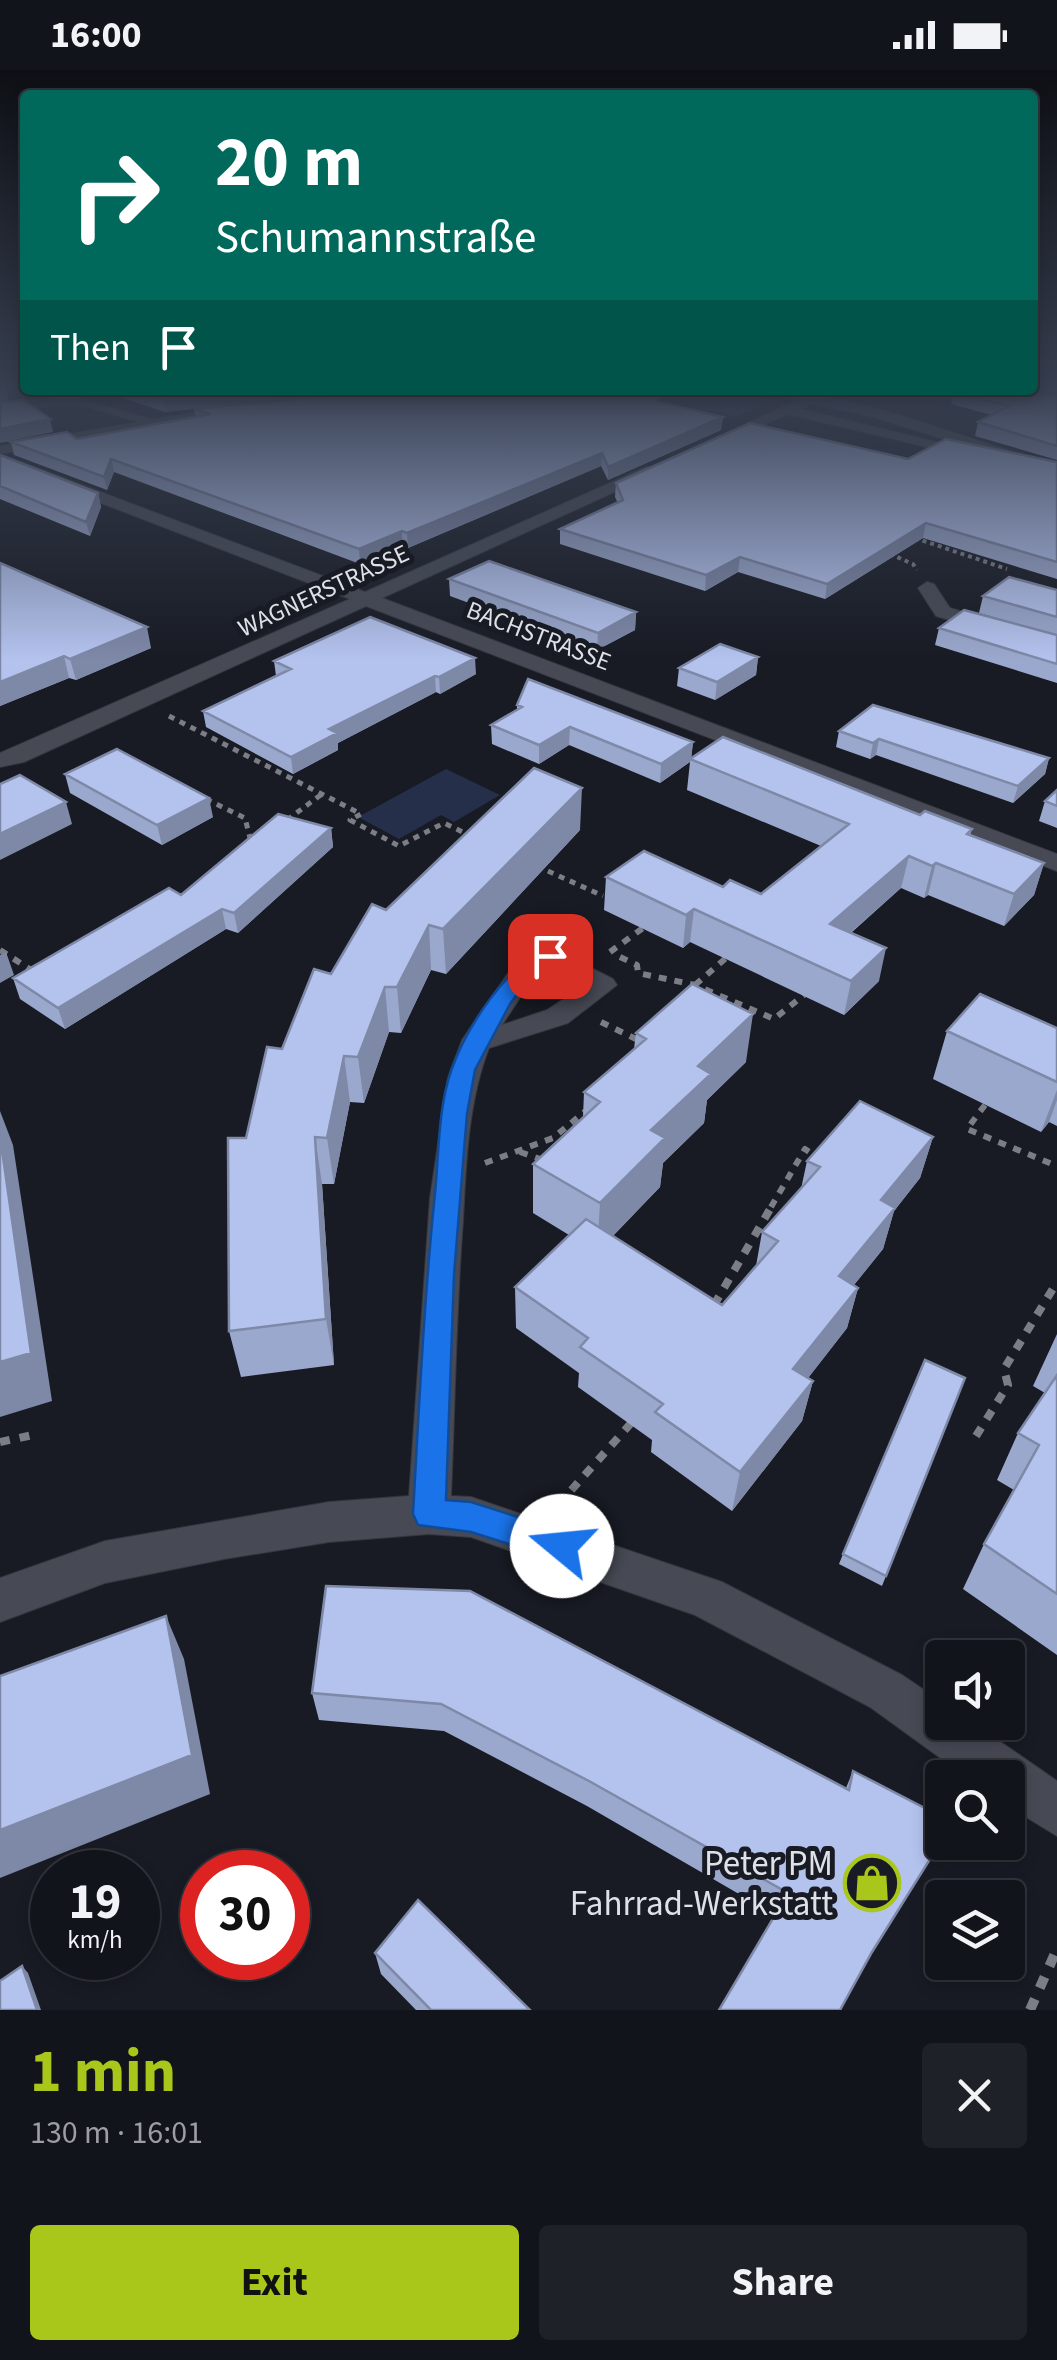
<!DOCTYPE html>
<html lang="en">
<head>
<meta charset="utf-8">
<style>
  :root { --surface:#12141b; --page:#1f2128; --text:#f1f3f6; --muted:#9c9ea3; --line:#31333a; --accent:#a9c71a }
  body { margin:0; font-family:"Source Sans 3",sans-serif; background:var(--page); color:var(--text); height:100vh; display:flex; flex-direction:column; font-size:38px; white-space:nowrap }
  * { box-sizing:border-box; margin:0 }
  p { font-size:32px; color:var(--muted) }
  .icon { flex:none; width:55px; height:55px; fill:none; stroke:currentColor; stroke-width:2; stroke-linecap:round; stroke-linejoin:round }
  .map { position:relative; height:1940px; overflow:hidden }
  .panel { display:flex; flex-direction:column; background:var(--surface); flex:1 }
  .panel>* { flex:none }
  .guide { position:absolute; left:20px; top:20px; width:1018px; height:305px; border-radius:10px; box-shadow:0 5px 15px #0003,0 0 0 2px var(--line); background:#00695c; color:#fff; overflow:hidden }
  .fabs { position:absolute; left:925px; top:1570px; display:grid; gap:20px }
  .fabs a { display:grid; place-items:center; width:100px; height:100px; border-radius:10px; background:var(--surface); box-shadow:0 5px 15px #0003,0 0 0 2px var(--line); font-size:50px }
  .speed { position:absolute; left:30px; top:1780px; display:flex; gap:20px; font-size:50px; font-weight:700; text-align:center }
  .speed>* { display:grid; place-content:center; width:130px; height:130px; border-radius:50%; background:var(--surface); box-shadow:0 5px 15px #0003,0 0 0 2px var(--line); line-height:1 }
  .speed small { font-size:25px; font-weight:400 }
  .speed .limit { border:15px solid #d22; background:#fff; color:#111 }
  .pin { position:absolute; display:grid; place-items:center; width:85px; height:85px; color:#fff; margin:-42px; border-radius:20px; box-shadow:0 5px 15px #0006 }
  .me { position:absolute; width:110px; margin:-55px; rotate:287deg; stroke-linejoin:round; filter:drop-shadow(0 0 8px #0008) }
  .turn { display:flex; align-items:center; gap:35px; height:210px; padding:0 30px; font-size:45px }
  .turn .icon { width:130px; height:130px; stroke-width:2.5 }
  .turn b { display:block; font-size:70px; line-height:85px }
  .then { display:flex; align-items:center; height:95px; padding:0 30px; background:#0003; gap:20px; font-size:38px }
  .round { display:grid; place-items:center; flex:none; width:105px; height:105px; border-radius:10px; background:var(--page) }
  .head { display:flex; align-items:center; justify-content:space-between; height:170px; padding:0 30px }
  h1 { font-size:60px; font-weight:700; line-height:75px; color:var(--accent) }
  .primary-button { display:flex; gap:20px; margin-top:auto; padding:20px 30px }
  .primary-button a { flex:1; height:115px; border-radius:10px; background:var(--accent); color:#111; font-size:40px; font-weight:700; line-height:115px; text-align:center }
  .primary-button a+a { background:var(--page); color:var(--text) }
  .status { display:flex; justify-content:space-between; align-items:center; height:70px; padding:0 50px; background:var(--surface); direction:ltr }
  .status svg { height:28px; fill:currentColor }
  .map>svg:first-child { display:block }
  .green { fill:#262f49 }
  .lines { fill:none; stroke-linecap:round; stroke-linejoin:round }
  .street-casing { stroke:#34363d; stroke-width:2 }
  .secondary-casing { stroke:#34363d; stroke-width:2 }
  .path-far4 { stroke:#7b7e86; stroke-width:4; stroke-dasharray:4 4; stroke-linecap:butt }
  .path-far3 { stroke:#7b7e86; stroke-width:5; stroke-dasharray:6 6; stroke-linecap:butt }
  .path-far2 { stroke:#7b7e86; stroke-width:6; stroke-dasharray:8 8; stroke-linecap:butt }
  .path-far1 { stroke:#7b7e86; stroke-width:8; stroke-dasharray:10 10; stroke-linecap:butt }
  .path { stroke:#7b7e86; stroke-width:10; stroke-dasharray:12 12; stroke-linecap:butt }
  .street { fill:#474a55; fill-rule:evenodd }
  .secondary { fill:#474a55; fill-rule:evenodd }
  .wall { fill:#9ba8cd }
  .shaded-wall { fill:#7e88a7 }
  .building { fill:#b4c3ee; stroke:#7e88a7; stroke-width:2.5 }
  .route { fill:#1a73e8; stroke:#114b97; stroke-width:2.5 }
  .labels { text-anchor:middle; stroke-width:10; stroke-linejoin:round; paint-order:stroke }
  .far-street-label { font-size:25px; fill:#dfe1e8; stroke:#181b24 }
  .near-poi-label { font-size:35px; fill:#dfe1e8; stroke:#181b24; text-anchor:end }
</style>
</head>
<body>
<div class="status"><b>16:00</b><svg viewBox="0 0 49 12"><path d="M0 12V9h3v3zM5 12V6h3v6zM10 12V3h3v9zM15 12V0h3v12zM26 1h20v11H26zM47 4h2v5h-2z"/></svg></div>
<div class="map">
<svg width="1057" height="1940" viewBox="0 0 1057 1940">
  <rect width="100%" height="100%" fill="#181b24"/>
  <path class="green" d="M 639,320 L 750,325 L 773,331 L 736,347 L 648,327 Z
    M 446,699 L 500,725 L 454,752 L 441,745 L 399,769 L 358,747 Z"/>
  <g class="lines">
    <g class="street-casing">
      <path id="street" d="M 73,320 L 85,323 L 78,328 L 159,352 L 152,356 L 88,337 L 60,335 L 0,342 L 0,334 L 57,327 Z
        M 820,320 L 838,320 L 800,339 L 985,384 L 977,389 L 788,344 L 721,374 L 709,371 Z
        M 0,384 L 365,522 L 646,397 L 656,397 L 656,403 L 382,528 L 1057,784 L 1057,801 L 366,536 L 24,692 L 0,697 L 0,683 L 350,529 L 0,394 Z
        M 927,512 L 934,514 L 950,538 L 1057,570 L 1057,582 L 936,546 L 918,518 Z
        M 550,877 L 613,909 L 617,915 L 568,953 L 489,978 C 468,1032 466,1093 463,1151 C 456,1242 455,1334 451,1426 L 471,1427 L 722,1512 L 902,1605 L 942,1632 L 942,1652 L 972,1652 L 1057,1711 L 1057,1766 L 1008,1736 L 1008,1708 L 968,1708 L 870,1637 L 695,1545 L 471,1467 L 429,1464 L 329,1472 L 224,1489 L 105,1513 L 0,1552 L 0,1508 L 105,1471 L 329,1432 L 409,1426 L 430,1128 L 448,1008 L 462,970 L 509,902 ZM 551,898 L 583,916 L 547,940 L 502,955 L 529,914 Z"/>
    </g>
    <g class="secondary-casing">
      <path id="secondary" d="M 754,320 C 858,320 957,369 1057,394 L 1057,404 L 869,346 Z
        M 849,320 L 991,323 L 998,327 L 991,331 L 853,327 L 846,323 Z
        M 237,335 L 242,336 L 242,342 L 0,384 L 0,376 Z"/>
    </g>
    <path class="path-far4" d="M 697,320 L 735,322
      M 915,468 L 1007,499
      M 890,484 L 913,494 L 917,500"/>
    <path class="path-far3" d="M 169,646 L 361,744 L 350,750 L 399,776 L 444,753 L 471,766
      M 206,729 L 245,748 L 252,776
      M 287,750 L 322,724
      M 537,796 L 603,826"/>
    <path class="path-far2" d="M 0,880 L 36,903
      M 610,882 L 643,858
      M 620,887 L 637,895 L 638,903 L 695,915 L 774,949 L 804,925
      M 695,915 L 726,888
      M 601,952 L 640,971
      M 985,1035 L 967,1059 L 1057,1096
      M 520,1082 L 546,1091
      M 485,1093 L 553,1068 L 588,1039
      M 771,1137 L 805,1079 L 819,1089"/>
    <path class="path-far1" d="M 714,1235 L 773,1134
      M 976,1366 L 1008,1315 L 1004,1299 L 1057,1212
      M 0,1372 L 33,1365
      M 558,1435 L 633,1351"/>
    <path class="path" d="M 1030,1940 L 1057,1879"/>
    <use href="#street" class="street"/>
    <use href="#secondary" class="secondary"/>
  </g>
  <path class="wall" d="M 1032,318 L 1057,318 L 1057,323 L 971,320 L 1032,320 Z
    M 99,320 L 364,320 L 165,342 Z
    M 954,322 L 1057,325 L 1057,390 L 975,366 L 978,352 L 992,345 L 951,334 Z
    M 657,331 L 723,347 L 721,360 L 608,410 L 601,396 L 408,478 L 402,476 L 360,494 L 114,402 L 107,420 L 14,385 L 11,372 L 77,369 L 196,347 L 194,339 Z
    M 0,385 L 98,423 L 101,437 L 90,466 L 0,429 Z
    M 908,389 L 1057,392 L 1057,509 L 923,468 L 825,529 L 738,502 L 705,521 L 560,474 L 560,459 L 618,433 L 615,427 L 616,413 Z
    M 0,493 L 151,578 L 76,610 L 69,608 L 0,636 Z
    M 449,509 L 636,542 L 635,560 L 597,580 L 450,526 Z
    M 1057,520 L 1057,613 L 935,575 L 939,558 L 1030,558 L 979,543 L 983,526 Z
    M 758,587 L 756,605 L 715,630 L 677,616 L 679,598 Z
    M 274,591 L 476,604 L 440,624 L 436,622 L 338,673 L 338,680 L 293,704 L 206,657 L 203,641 L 276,606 Z
    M 517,635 L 693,672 L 691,689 L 972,759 L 970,765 L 1044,793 L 1034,825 L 1004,856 L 928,825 L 924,828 L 901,818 L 851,863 L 879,911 L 844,945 L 690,872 L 683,878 L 604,840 L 606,807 L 723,817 L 761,824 L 821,776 L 687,720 L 690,692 L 660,713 L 569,675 L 539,694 L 492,674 L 491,655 L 517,640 Z
    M 839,661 L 1049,688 L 1045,704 L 1013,733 L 876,685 L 870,689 L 836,677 Z
    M 65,704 L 213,747 L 162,775 L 70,723 Z
    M 1057,720 L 1057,758 L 1039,751 L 1045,731 Z
    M 331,758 L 333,777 L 238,863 L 226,859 L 65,959 L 20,929 L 13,908 L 181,825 Z
    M 580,760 L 446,904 L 431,900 L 401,963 L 389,962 L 364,1033 L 350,1032 L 334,1114 L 322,1114 L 334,1295 L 241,1307 L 229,1261 L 246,1068 L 282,979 L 331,904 L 386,840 Z
    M 1057,958 L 1057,1056 L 1049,1052 L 1041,1062 L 933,1009 L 947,961 Z
    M 636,963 L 746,992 L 707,1030 L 704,1053 L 663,1093 L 660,1117 L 613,1166 L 722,1235 L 756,1196 L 762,1162 L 801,1119 L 807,1091 L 933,1067 L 920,1108 L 894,1141 L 883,1179 L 854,1215 L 858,1218 L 847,1258 L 808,1308 L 813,1311 L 802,1351 L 732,1441 L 651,1382 L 652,1370 L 578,1317 L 579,1303 L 516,1258 L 515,1217 L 569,1165 L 533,1143 L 533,1094 L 583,1047 L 584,1022 L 634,979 Z
    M 1057,1264 L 1057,1585 L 963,1519 L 984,1474 L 1014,1420 L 997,1410 L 1018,1363 L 1045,1323 L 1033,1316 Z
    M 965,1308 L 882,1516 L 839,1494 L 843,1484 Z
    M 326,1516 L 846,1718 L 853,1701 L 942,1747 L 775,1845 L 587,1736 L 444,1661 L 319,1650 L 312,1623 Z
    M 375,1883 L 530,1940 L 416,1940 L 381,1904 Z"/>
  <path class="shaded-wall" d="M 0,318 L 6,318 L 9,329 L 0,331 Z
    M 248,320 L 364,320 L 165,342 L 163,329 Z
    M 723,347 L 721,360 L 608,410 L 608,397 Z
    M 50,349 L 53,362 L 0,373 L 0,359 Z
    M 602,383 L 601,396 L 408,478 L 407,463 Z
    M 111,389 L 114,402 L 107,420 L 104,407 Z
    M 98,423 L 101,437 L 90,466 L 86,452 Z
    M 926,453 L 923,468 L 825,529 L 827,514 Z
    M 402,461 L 402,476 L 360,494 L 359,479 Z
    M 740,487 L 738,502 L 705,521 L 706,505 Z
    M 636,542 L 635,560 L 597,580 L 598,563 Z
    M 147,557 L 151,578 L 76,610 L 70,589 Z
    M 64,586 L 69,608 L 0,636 L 0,612 Z
    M 758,587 L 756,605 L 715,630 L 717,612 Z
    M 475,588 L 476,604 L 440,624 L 439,607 Z
    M 435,606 L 436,622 L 338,673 L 338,680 L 293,704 L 291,687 L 329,659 Z
    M 570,657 L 569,675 L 539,694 L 539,675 Z
    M 879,669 L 876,685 L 870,689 L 873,673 Z
    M 693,672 L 691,691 L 660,713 L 661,694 Z
    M 1049,688 L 1045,704 L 1013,733 L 1018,716 Z
    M 582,718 L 580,760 L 446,904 L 443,859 Z
    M 209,728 L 213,747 L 162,775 L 157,755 Z
    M 66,732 L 72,754 L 0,790 L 0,764 Z
    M 331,758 L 333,777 L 238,863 L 234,843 Z
    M 909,786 L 901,818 L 824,886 L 830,854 Z
    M 936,793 L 928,825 L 924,828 L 932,796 Z
    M 1044,793 L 1034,825 L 1004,856 L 1014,824 Z
    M 222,839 L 226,859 L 65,959 L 58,938 Z
    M 694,839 L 690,872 L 683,878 L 686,845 Z
    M 429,855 L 431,900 L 401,963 L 397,917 Z
    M 886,878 L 879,911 L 844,945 L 851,911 Z
    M 6,882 L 14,905 L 0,913 L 0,885 Z
    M 385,917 L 389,962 L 364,1033 L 358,987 Z
    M 753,944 L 746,992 L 707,1030 L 704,1053 L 663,1093 L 660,1117 L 597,1182 L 600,1133 L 698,996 Z
    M 344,986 L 350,1032 L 334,1114 L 327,1068 Z
    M 1057,1020 L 1057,1030 L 1049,1052 L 1041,1062 Z
    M 0,1041 L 13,1075 L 52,1331 L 0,1347 Z
    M 315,1067 L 322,1114 L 334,1295 L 326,1249 Z
    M 933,1067 L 920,1108 L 894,1141 L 883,1179 L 828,1247 L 839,1206 L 881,1130 Z
    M 858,1218 L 847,1258 L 784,1339 L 793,1299 Z
    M 813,1311 L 802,1351 L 732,1441 L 740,1402 Z
    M 166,1546 L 184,1589 L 210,1724 L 0,1808 L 0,1760 Z
    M 22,1896 L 28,1903 L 41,1940 L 37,1940 Z"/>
  <path class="building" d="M 135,320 L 248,320 L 163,329 Z
    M 390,320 L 640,320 L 658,325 L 657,331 L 723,347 L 608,397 L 602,383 L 407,463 L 402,461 L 359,479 L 111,389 L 104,407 L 11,372 L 67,362 L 77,369 L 210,344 L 194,339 Z
    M 954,322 L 1057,325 L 1057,376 L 978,352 L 1009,336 Z
    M 24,330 L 50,349 L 0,359 L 0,332 Z
    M 750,353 L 908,389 L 946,369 L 1057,392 L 1057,492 L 926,453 L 827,514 L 740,487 L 706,505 L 560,459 L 623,430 L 616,413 Z
    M 0,385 L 98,423 L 86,452 L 0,416 Z
    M 489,491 L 636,542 L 598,563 L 449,509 Z
    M 0,493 L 147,557 L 70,589 L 64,586 L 0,612 Z
    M 1009,507 L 1057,520 L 1057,547 L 983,526 Z
    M 964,540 L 1057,565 L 1057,594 L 939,558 Z
    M 370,547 L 475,588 L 439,607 L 435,606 L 329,659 L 337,663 L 291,687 L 203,641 L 291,599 L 274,591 Z
    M 720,574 L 758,587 L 717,612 L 679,598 Z
    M 528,609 L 693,672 L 661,694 L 570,657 L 539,675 L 491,655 L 522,637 L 517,635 Z
    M 873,635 L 1049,688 L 1018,716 L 879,669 L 873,673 L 839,661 Z
    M 723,667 L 920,745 L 925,741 L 972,759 L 967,764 L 1044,793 L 1014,824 L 936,793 L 932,796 L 909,786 L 830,854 L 886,878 L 851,911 L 694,839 L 686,845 L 606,807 L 644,781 L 723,817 L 730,810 L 761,824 L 849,754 L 690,689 Z
    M 117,679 L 209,728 L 157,755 L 65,704 Z
    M 534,698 L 582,718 L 443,859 L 429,855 L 397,917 L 385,917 L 358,987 L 344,986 L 327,1068 L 315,1067 L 326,1249 L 229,1261 L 228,1068 L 246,1068 L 267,977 L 282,979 L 314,899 L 331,904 L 372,834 L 386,840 Z
    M 20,705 L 66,732 L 0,764 L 0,714 Z
    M 1057,720 L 1057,736 L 1045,731 Z
    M 278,744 L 331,758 L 234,843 L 222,839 L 58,938 L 13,908 L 169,818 L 181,825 Z
    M 692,914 L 753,944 L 698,996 L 711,1004 L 651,1060 L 665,1068 L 600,1133 L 533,1094 L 600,1032 L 584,1022 L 646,969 L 636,963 Z
    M 980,924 L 1057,958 L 1057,1012 L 947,961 Z
    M 860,1031 L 933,1067 L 881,1130 L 895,1138 L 839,1206 L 858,1218 L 793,1299 L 813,1311 L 740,1402 L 655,1342 L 663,1334 L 580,1277 L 588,1268 L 515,1217 L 586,1149 L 722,1235 L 778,1171 L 762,1162 L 820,1097 L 807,1091 Z
    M 0,1066 L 31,1283 L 0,1292 Z
    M 925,1290 L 965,1308 L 886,1506 L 843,1484 Z
    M 1057,1305 L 1057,1524 L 984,1474 L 1039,1375 L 1018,1363 Z
    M 326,1516 L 470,1521 L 849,1720 L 853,1701 L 942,1747 L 942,1770 L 872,1882 L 840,1940 L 719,1940 L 788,1823 L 589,1711 L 441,1634 L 312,1623 Z
    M 166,1546 L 192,1685 L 0,1760 L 0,1606 Z
    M 418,1830 L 530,1940 L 431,1940 L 375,1883 Z
    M 22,1896 L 37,1940 L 0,1940 L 0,1911 Z"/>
  <linearGradient id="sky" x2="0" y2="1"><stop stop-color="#0d0f14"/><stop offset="0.54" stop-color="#373f50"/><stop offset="1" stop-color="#373f50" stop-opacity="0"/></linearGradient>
  <rect width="1057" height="590" fill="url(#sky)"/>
  <path class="route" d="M 550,880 L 561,886 L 526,912 L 510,934 L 475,1000 L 467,1044 L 454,1205 L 446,1430 L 471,1432 L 574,1465 L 579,1476 L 574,1487 L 562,1491 L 471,1462 L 418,1455 L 413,1444 C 419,1337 424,1230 435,1123 C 439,1083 438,1039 451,1001 C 465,961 507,891 550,880 Z"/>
  <defs>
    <g id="shop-ring" transform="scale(2.875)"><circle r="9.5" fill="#181b24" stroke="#a9c71a" stroke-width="1.5"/><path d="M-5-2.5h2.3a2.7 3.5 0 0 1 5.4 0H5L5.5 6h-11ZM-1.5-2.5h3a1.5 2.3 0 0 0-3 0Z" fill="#a9c71a"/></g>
  </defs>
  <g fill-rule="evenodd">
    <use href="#shop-ring" x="872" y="1813"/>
  </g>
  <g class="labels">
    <g class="far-street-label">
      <text transform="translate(323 520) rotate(-25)" y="9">WAGNERSTRASSE</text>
      <text transform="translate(539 565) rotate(21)" y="9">BACHSTRASSE</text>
    </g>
    <g class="near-poi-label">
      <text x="833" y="1805">Peter PM<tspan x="833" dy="40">Fahrrad-Werkstatt</tspan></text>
    </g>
  </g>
</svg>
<div class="fabs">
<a><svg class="icon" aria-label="sound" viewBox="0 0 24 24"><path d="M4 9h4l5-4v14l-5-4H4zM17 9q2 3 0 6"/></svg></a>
<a><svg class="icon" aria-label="search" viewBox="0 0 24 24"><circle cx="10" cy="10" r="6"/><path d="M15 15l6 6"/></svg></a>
<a><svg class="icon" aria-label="layers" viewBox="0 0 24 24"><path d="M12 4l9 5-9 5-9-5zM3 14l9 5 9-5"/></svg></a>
</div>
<div class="speed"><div>19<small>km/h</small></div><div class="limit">30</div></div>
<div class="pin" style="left:550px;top:886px;background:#d93025"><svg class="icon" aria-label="arrive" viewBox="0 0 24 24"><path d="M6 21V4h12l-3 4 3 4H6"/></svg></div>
<svg class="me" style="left:562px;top:1476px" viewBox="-20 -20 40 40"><circle r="19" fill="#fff"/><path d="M0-13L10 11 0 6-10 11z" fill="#1a73e8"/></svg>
<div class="guide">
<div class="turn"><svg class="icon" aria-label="right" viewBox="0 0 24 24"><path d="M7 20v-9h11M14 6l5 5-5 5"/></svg><div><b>20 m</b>Schumannstraße</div></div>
<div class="then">Then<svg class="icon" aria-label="arrive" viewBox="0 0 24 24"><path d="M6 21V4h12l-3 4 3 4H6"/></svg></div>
</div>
</div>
<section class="panel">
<div class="head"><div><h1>1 min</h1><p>130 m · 16:01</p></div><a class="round"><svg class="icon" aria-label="close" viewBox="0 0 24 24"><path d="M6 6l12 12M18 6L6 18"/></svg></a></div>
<div class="primary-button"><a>Exit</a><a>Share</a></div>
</section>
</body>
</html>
